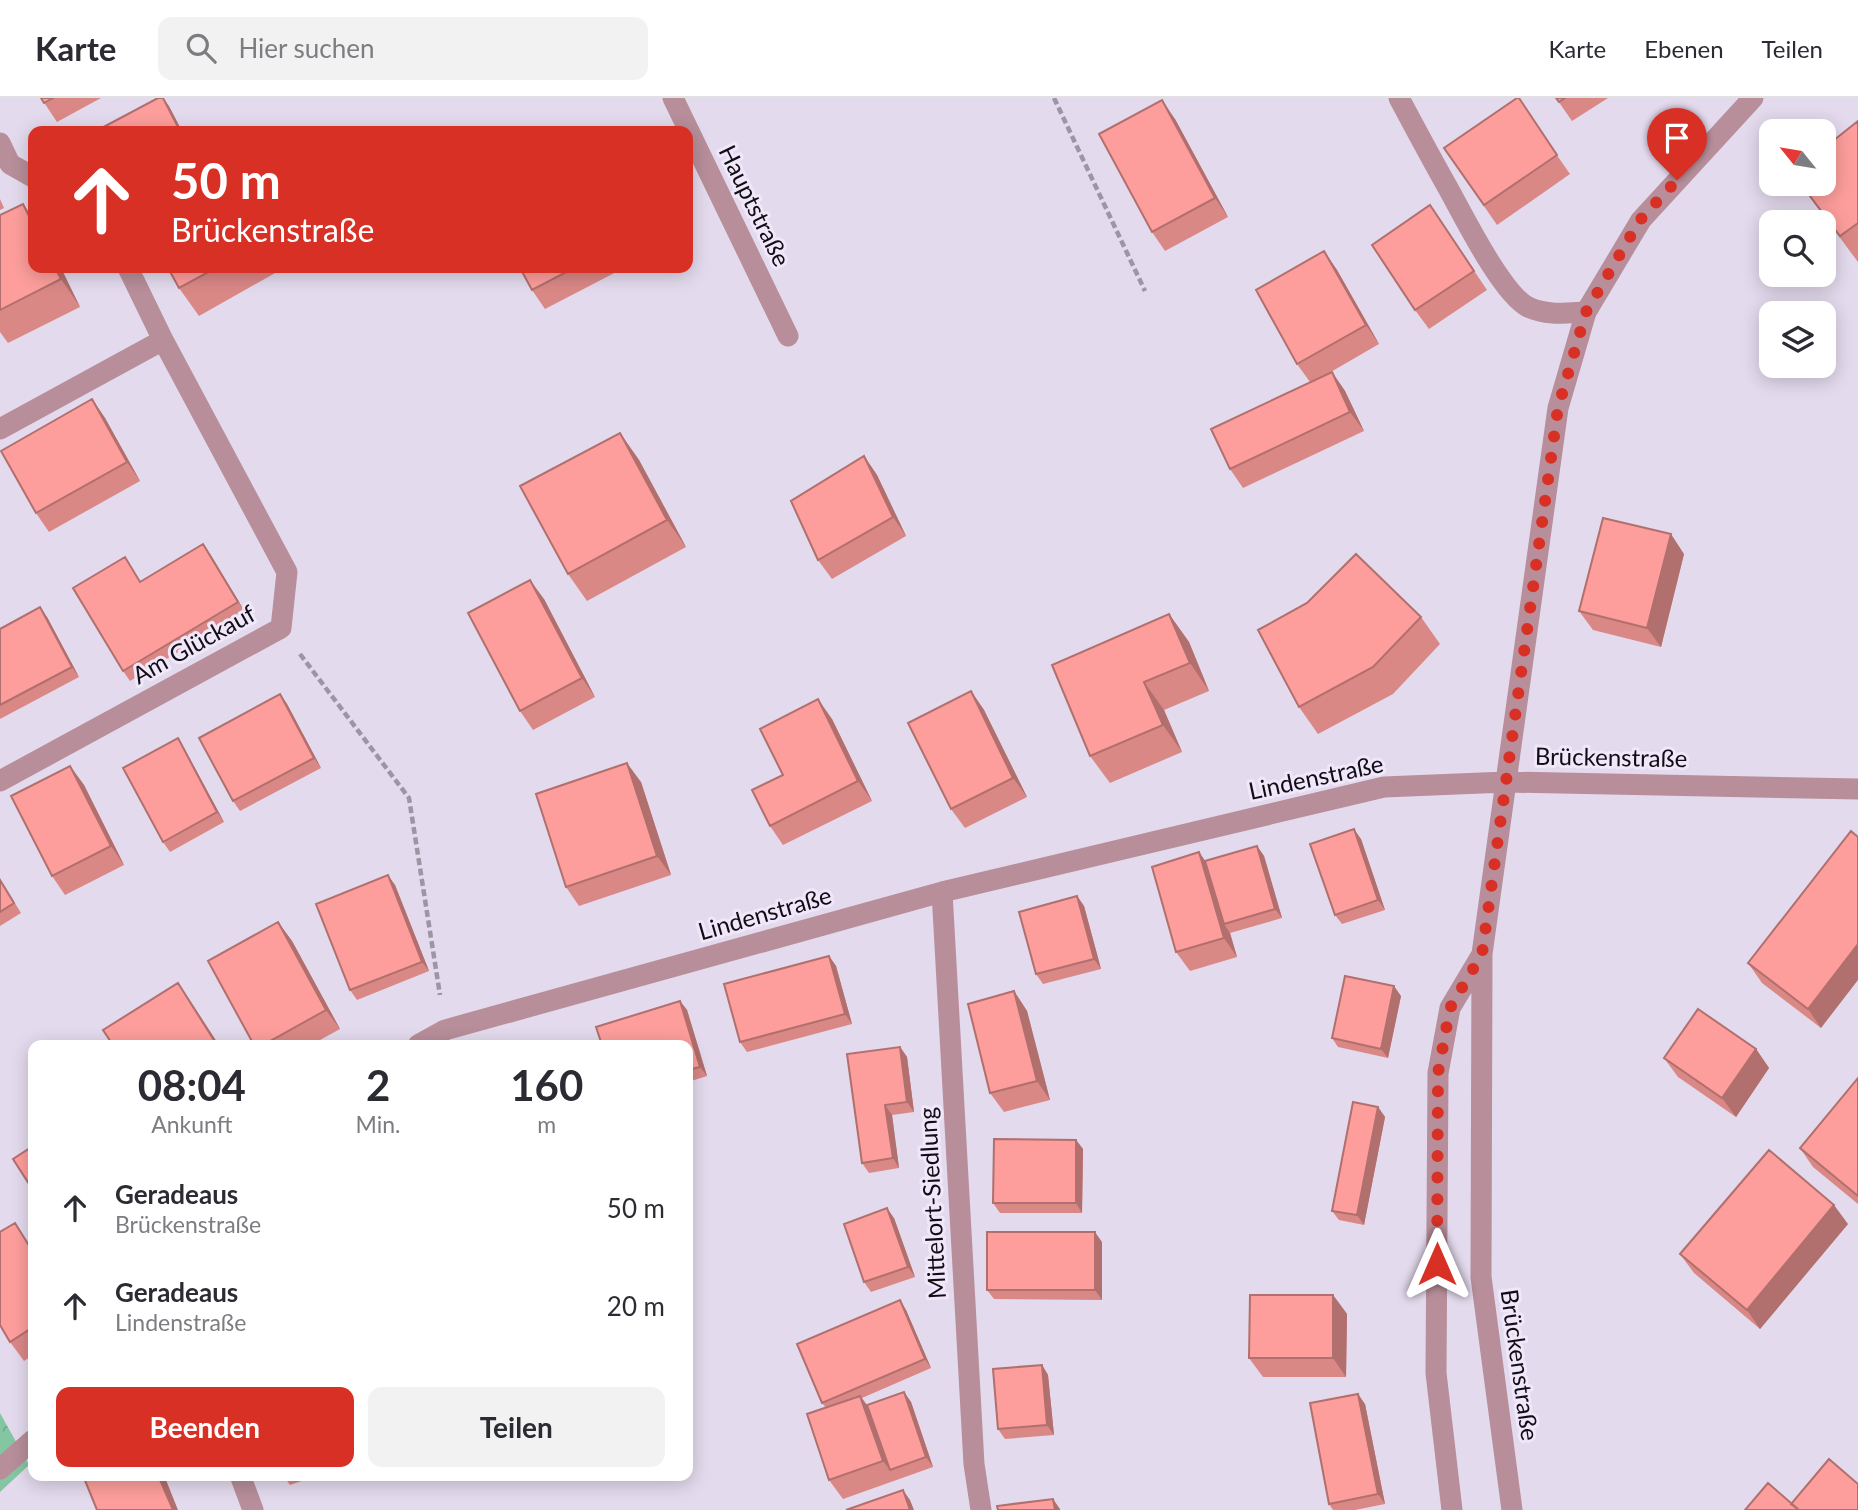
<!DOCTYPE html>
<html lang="de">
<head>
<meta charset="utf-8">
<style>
  :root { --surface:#fff; --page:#f2f2f3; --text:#2b2b33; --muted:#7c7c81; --line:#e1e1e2; --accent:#d93025 }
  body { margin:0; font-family:Lato,sans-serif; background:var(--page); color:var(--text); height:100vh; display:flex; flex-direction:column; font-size:26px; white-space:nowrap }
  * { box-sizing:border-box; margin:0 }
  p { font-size:23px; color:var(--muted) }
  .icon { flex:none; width:38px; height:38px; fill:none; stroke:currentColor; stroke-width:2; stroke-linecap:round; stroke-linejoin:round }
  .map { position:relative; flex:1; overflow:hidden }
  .panel { position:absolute; left:28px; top:942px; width:665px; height:441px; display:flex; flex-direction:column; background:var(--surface); border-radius:14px; box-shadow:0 4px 18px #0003 }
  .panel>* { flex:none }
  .banner { position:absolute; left:28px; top:28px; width:665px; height:147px; border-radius:14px; box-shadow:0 4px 18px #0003; background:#d93025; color:#fff; overflow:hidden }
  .needle { width:46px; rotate:300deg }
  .tools { position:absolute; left:1759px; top:21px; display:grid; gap:14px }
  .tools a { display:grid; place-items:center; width:77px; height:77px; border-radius:14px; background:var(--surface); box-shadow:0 4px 18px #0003; font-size:35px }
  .pin { position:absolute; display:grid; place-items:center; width:60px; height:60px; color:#fff; margin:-72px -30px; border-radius:50% 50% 50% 0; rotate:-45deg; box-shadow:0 0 7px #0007 }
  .pin .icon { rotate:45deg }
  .me { position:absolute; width:77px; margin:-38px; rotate:0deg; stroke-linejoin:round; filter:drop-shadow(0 0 5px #0008) }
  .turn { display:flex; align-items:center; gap:24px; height:147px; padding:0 28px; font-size:32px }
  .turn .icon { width:91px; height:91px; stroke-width:2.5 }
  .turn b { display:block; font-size:49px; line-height:60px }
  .eta { display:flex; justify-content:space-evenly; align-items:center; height:119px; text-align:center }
  .eta b { font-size:42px; font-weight:700; line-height:49px }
  .button { display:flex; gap:14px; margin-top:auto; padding:14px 28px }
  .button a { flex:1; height:80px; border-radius:14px; background:var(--accent); color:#fff; font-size:28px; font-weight:700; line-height:80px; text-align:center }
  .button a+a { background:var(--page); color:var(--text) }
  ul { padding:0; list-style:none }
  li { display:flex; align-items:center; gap:21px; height:98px; padding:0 28px }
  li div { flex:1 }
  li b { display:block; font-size:26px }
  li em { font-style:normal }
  header { display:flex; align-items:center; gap:42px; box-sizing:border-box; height:98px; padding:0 35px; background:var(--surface); border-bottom:2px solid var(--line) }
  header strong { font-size:33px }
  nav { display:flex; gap:38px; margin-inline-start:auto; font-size:24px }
  .search { width:490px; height:63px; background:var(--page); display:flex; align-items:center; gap:18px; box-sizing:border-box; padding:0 24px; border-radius:14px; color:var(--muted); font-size:26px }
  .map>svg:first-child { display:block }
  .forest { fill:url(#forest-crowns) }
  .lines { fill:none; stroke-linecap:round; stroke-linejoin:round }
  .path { stroke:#9c95a4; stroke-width:4.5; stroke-dasharray:7 3.5; stroke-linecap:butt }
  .service { stroke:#b78e99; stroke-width:21 }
  .minor { stroke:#b78e99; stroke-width:21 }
  .wall { fill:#da8886 }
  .shaded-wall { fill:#b16f6d }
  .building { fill:#fd9e9c; stroke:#b16f6d; stroke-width:2 }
  .route { stroke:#d93025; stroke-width:12; stroke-dasharray:0 21.6 }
  .labels { text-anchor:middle; stroke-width:6; stroke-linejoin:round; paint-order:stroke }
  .street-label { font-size:24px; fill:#100d13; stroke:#f0e7fb }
</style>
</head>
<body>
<header>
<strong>Karte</strong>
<div class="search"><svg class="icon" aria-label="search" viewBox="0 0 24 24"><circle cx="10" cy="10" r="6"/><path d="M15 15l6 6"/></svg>Hier suchen</div>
<nav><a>Karte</a><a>Ebenen</a><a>Teilen</a></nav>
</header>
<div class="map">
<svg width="1858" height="1412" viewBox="0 0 1858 1412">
  <defs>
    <pattern id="forest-crowns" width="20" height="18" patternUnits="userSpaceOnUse" patternTransform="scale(1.75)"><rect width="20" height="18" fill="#84c6a1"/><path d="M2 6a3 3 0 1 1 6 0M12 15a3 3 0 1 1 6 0" fill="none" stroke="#71a98a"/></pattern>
  </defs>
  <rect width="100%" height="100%" fill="#e3daed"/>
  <path class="forest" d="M 0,1315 L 29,1367 L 0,1394 Z"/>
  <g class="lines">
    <path class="path" d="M 1054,0 L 1145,193
      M 300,556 L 409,700 L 440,897"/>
    <path class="service" d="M 1399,0 C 1415,30 1431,60 1448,90 C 1463,117 1502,196 1528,209 C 1547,218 1566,215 1586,214"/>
    <path class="minor" d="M 673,0 L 788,238
      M 0,45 L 10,66 L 33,79
      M 0,331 L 163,242 L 128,170
      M 0,683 L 281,530 L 287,474 L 163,242
      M 942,794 L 974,1366 L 981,1412
      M 418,947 L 445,932 L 942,794 L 1384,689 L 1506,684 L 1858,691
      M 0,1371 L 33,1342
      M 240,1377 L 253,1412
      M 1452,1412 L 1436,1275 L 1438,975 L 1450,910 L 1481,858
      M 1512,1412 L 1481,1179 L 1482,856 L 1558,310 L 1586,214 L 1641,122 L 1753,0"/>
  </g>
  <path class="wall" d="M 41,0 L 101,0 L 57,24 Z
    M 1517,0 L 1570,76 L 1497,127 L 1444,50 Z
    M 1556,0 L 1608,0 L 1572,23 Z
    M 1175,21 L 1228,119 L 1165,153 L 1152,134 Z
    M 1858,23 L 1858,164 L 1800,86 Z
    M 0,101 L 4,110 L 0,112 Z
    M 23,106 L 33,120 L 33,170 L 61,170 L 80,209 L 8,245 L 0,234 L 0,117 Z
    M 1430,107 L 1487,192 L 1429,231 L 1415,212 Z
    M 1324,153 L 1337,172 L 1379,246 L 1329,275 L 1332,274 L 1345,293 L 1364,333 L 1243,390 L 1230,371 L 1310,284 L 1297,266 Z
    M 168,170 L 284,170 L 199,218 L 179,190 Z
    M 520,170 L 624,170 L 545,211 L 532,192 Z
    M 92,301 L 105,320 L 140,383 L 49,434 L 36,415 Z
    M 620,335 L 639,362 L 686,449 L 587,503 L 568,476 Z
    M 864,358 L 877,377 L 906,438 L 832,481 L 818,462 Z
    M 210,456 L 245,514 L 130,583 L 123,573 L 131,469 L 140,484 Z
    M 1684,456 L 1661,549 L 1593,532 L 1579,513 Z
    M 544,501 L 595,599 L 533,632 L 520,613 Z
    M 1169,516 L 1189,544 L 1209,593 L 1164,612 L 1182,654 L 1110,685 L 1090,658 Z
    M 47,519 L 79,579 L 0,621 L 0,531 Z
    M 1421,519 L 1440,546 L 1393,596 L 1318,636 L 1299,609 Z
    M 971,593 L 984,612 L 1027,699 L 965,730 L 951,711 Z
    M 280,596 L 287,606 L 321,670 L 240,713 L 233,703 Z
    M 832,621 L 872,703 L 783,747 L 770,728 L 783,677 Z
    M 184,650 L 224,724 L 170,754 L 163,744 Z
    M 70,668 L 84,687 L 124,767 L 65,797 L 52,778 Z
    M 641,684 L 671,777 L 579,808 L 566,789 Z
    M 1858,739 L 1821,930 L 1762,885 L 1748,865 Z
    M 1361,741 L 1385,812 L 1342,826 L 1335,817 Z
    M 1257,748 L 1264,758 L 1282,820 L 1230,835 L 1237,859 L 1190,873 L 1176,854 L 1199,754 L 1205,763 Z
    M 0,781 L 21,815 L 0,828 Z
    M 395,787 L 429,873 L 357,902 L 350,892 Z
    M 1077,798 L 1084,808 L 1101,871 L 1043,886 L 1036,876 Z
    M 278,824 L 292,843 L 340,931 L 311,947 L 254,947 Z
    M 829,858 L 836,868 L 852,926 L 747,954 L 740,944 Z
    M 1014,893 L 1027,913 L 1050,1002 L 1004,1014 L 990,995 Z
    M 1401,898 L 1388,960 L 1338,949 L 1332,940 Z
    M 680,903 L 687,912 L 707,978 L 688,984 L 688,947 Z
    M 900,949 L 907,959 L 914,1014 L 892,1017 L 899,1070 L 869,1075 L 862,1065 Z
    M 1756,951 L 1769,970 L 1736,1019 L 1678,979 L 1664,960 Z
    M 1858,980 L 1858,1106 L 1813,1069 L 1800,1050 Z
    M 1378,1009 L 1385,1019 L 1364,1127 L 1339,1122 L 1332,1113 Z
    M 1076,1042 L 1083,1051 L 1082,1115 L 1000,1115 L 993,1105 Z
    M 894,1120 L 915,1179 L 871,1194 L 864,1184 Z
    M 1848,1126 L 1760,1231 L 1694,1175 L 1680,1156 Z
    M 1102,1144 L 1102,1202 L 994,1201 L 987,1192 Z
    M 33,1152 L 33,1257 L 24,1263 L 10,1244 Z
    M 1333,1197 L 1347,1216 L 1346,1279 L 1263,1279 L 1249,1260 Z
    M 900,1202 L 906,1212 L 931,1270 L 862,1300 L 867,1307 L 904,1294 L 911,1304 L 933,1369 L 843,1401 L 829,1382 L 826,1310 L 822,1305 Z
    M 1042,1267 L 1048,1277 L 1054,1337 L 1005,1341 L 998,1331 Z
    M 1365,1306 L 1385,1406 L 1355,1412 L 1333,1412 L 1329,1406 Z
    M 283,1377 L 319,1377 L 290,1387 Z"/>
  <path class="shaded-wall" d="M 163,0 L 169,8 L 182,33 L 180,33 Z
    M 1162,2 L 1175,21 L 1228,119 L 1215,100 Z
    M 23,106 L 33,120 L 33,126 Z
    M 1324,153 L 1337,172 L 1379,246 L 1366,227 Z
    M 55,170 L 61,170 L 80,209 L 61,181 Z
    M 1332,274 L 1345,293 L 1364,333 L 1350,314 Z
    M 92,301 L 105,320 L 140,383 L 127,364 Z
    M 620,335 L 639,362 L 686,449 L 667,422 Z
    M 864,358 L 877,377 L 906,438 L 893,419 Z
    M 1671,436 L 1684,456 L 1661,549 L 1647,530 Z
    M 203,446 L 210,456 L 245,514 L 238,504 Z
    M 530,482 L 544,501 L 595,599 L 582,580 Z
    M 40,509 L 47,519 L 79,579 L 72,569 Z
    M 1169,516 L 1189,544 L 1209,593 L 1190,565 Z
    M 1144,584 L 1164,612 L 1182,654 L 1163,627 Z
    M 971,593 L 984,612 L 1027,699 L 1013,680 Z
    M 280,596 L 287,606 L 321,670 L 314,660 Z
    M 818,601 L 832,621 L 872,703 L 858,683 Z
    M 178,640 L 184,650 L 224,724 L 217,714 Z
    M 627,665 L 641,684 L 671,777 L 657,758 Z
    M 70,668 L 84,687 L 124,767 L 111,748 Z
    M 1354,731 L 1361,741 L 1385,812 L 1378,802 Z
    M 1257,748 L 1264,758 L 1282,820 L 1275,811 Z
    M 1199,754 L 1212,773 L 1224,826 L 1230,835 L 1237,859 L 1224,840 Z
    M 388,777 L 395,787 L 429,873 L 422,864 Z
    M 1077,798 L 1084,808 L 1101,871 L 1094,861 Z
    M 278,824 L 292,843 L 340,931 L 326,912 Z
    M 1858,846 L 1858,882 L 1821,930 L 1808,911 Z
    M 829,858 L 836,868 L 852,926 L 845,916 Z
    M 178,885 L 191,904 L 219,947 L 217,947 Z
    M 1394,888 L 1401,898 L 1388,960 L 1381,951 Z
    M 1014,893 L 1027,913 L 1050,1002 L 1037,983 Z
    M 680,903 L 687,912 L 707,978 L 700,969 Z
    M 900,949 L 907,959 L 914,1014 L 907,1004 Z
    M 1756,951 L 1769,970 L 1736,1019 L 1722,1000 Z
    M 885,1007 L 892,1017 L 899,1070 L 893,1060 Z
    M 1378,1009 L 1385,1019 L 1364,1127 L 1357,1117 Z
    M 1076,1042 L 1083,1051 L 1082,1115 L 1076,1105 Z
    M 1834,1107 L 1848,1126 L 1760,1231 L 1747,1212 Z
    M 887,1110 L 894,1120 L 915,1179 L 908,1169 Z
    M 1095,1134 L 1102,1144 L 1102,1202 L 1095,1192 Z
    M 1333,1197 L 1347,1216 L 1346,1279 L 1333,1260 Z
    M 900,1202 L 906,1212 L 931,1270 L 925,1261 Z
    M 1042,1267 L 1048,1277 L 1054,1337 L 1047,1327 Z
    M 904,1294 L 911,1304 L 933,1369 L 926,1359 Z
    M 1358,1296 L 1365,1306 L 1385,1406 L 1378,1396 Z
    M 860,1298 L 874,1317 L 890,1372 L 883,1363 Z
    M 158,1377 L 164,1377 L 178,1412 L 173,1412 Z
    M 903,1392 L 910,1402 L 914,1412 L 910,1412 Z
    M 1053,1401 L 1060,1411 L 1060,1412 L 1055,1412 Z"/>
  <path class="building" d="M 41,0 L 53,0 L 44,5 Z
    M 158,0 L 163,0 L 180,33 L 96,33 Z
    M 1517,0 L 1519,0 L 1557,57 L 1484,107 L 1444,50 Z
    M 1556,0 L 1565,0 L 1559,4 Z
    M 1162,2 L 1215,100 L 1152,134 L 1099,36 Z
    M 1858,23 L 1858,125 L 1840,138 L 1801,86 L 1824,86 L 1824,50 Z
    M 23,106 L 33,126 L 33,170 L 55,170 L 61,181 L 0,212 L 0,117 Z
    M 1430,107 L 1474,173 L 1415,212 L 1372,147 Z
    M 1324,153 L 1366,227 L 1297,266 L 1256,192 Z
    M 168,170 L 216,170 L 179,190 Z
    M 520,170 L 574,170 L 532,192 Z
    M 1332,274 L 1350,314 L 1230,371 L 1211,331 Z
    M 92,301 L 127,364 L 36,415 L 1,353 Z
    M 620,335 L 667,422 L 568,476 L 520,388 Z
    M 864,358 L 893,419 L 818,462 L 791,403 Z
    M 1603,420 L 1671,436 L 1647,530 L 1579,513 Z
    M 203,446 L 238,504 L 123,573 L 73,490 L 125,459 L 140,484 Z
    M 1356,456 L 1421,519 L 1373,569 L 1299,609 L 1258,532 L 1307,505 Z
    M 530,482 L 582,580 L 520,613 L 468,515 Z
    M 40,509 L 72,569 L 0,607 L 0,531 Z
    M 1169,516 L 1190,565 L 1144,584 L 1163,627 L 1090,658 L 1052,567 Z
    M 971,593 L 1013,680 L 951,711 L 908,625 Z
    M 280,596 L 314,660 L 233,703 L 199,640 Z
    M 818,601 L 858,683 L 770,728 L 752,692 L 783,677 L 760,631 Z
    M 178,640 L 217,714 L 163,744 L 123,670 Z
    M 627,665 L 657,758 L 566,789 L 536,696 Z
    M 70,668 L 111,748 L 52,778 L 11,698 Z
    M 1354,731 L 1378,802 L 1335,817 L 1310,746 Z
    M 1851,733 L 1858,739 L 1858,846 L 1808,911 L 1748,865 Z
    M 1257,748 L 1275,811 L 1224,826 L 1205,763 Z
    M 1199,754 L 1224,840 L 1176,854 L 1152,769 Z
    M 388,777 L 422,864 L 350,892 L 316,806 Z
    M 0,782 L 14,805 L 0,814 Z
    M 1077,798 L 1094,861 L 1036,876 L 1019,814 Z
    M 278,824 L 326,912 L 263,947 L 254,947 L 208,863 Z
    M 829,858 L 845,916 L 740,944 L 724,886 Z
    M 1345,878 L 1394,888 L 1381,951 L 1332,940 Z
    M 178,885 L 217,947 L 113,947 L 103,932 Z
    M 1014,893 L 1037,983 L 990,995 L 968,906 Z
    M 680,903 L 700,969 L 688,972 L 688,947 L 602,947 L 596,929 Z
    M 1698,911 L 1756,951 L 1722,1000 L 1664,960 Z
    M 900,949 L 907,1004 L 885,1007 L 893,1060 L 862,1065 L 847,956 Z
    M 1858,980 L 1858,1098 L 1800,1050 Z
    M 1353,1004 L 1378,1009 L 1357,1117 L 1332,1113 Z
    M 994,1041 L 1076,1042 L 1076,1105 L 993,1105 Z
    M 33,1048 L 33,1092 L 13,1061 Z
    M 1769,1052 L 1834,1107 L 1747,1212 L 1680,1156 Z
    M 887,1110 L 908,1169 L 864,1184 L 844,1126 Z
    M 15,1125 L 33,1154 L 33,1229 L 10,1244 L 0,1227 L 0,1134 Z
    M 987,1134 L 1095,1134 L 1095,1192 L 987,1192 Z
    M 1250,1197 L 1333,1197 L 1333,1260 L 1249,1260 Z
    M 900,1202 L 925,1261 L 822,1305 L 797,1246 Z
    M 1042,1267 L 1047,1327 L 998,1331 L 993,1271 Z
    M 904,1294 L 926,1359 L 890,1372 L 867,1307 Z
    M 1358,1296 L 1378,1396 L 1329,1406 L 1310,1305 Z
    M 860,1298 L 883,1363 L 829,1382 L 807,1316 Z
    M 1829,1361 L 1858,1386 L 1858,1412 L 1799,1412 L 1791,1406 Z
    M 90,1377 L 158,1377 L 173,1412 L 97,1412 L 84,1380 Z
    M 1768,1385 L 1799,1412 L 1745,1412 Z
    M 903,1392 L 910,1412 L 846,1412 Z
    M 1053,1401 L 1055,1412 L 998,1412 L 997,1408 Z"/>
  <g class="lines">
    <path class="route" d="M 1437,1166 L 1438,975 L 1450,910 L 1482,856 L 1558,310 L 1586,214 L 1640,122 L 1677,82"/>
  </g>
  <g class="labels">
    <g class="street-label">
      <text transform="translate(754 108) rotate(64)" y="8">Hauptstraße</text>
      <text transform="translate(194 547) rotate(-29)" y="8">Am Glückauf</text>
      <text transform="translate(1611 660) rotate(1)" y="8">Brückenstraße</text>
      <text transform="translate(1316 680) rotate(-12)" y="8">Lindenstraße</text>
      <text transform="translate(765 816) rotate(-16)" y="8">Lindenstraße</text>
      <text transform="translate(933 1105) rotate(-93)" y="8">Mittelort-Siedlung</text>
      <text transform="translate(1519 1267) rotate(82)" y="8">Brückenstraße</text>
    </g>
  </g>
</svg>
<div class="tools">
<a><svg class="needle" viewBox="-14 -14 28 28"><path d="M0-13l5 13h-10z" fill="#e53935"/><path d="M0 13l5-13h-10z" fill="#7c7c81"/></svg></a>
<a><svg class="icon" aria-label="search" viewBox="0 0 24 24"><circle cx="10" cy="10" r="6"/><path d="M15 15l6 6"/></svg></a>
<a><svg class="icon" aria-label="layers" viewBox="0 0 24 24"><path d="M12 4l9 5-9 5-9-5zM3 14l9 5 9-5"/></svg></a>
</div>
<div class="pin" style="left:1677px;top:82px;background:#d93025"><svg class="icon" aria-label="arrive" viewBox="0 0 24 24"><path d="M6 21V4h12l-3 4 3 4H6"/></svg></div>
<svg class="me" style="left:1437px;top:1166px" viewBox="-20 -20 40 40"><path d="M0-17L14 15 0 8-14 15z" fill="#d93025" stroke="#fff" stroke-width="4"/></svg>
<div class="banner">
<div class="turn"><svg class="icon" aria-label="ahead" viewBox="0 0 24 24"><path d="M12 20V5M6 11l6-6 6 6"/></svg><div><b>50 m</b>Brückenstraße</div></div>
</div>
<section class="panel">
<div class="eta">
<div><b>08:04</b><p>Ankunft</p></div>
<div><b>2</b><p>Min.</p></div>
<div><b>160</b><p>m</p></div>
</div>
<ul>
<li><svg class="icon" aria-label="ahead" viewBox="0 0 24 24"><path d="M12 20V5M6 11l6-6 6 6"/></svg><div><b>Geradeaus</b><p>Brückenstraße</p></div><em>50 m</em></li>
<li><svg class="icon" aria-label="ahead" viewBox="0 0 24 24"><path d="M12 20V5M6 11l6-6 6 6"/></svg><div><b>Geradeaus</b><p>Lindenstraße</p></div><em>20 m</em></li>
</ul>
<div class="button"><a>Beenden</a><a>Teilen</a></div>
</section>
</div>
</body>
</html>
